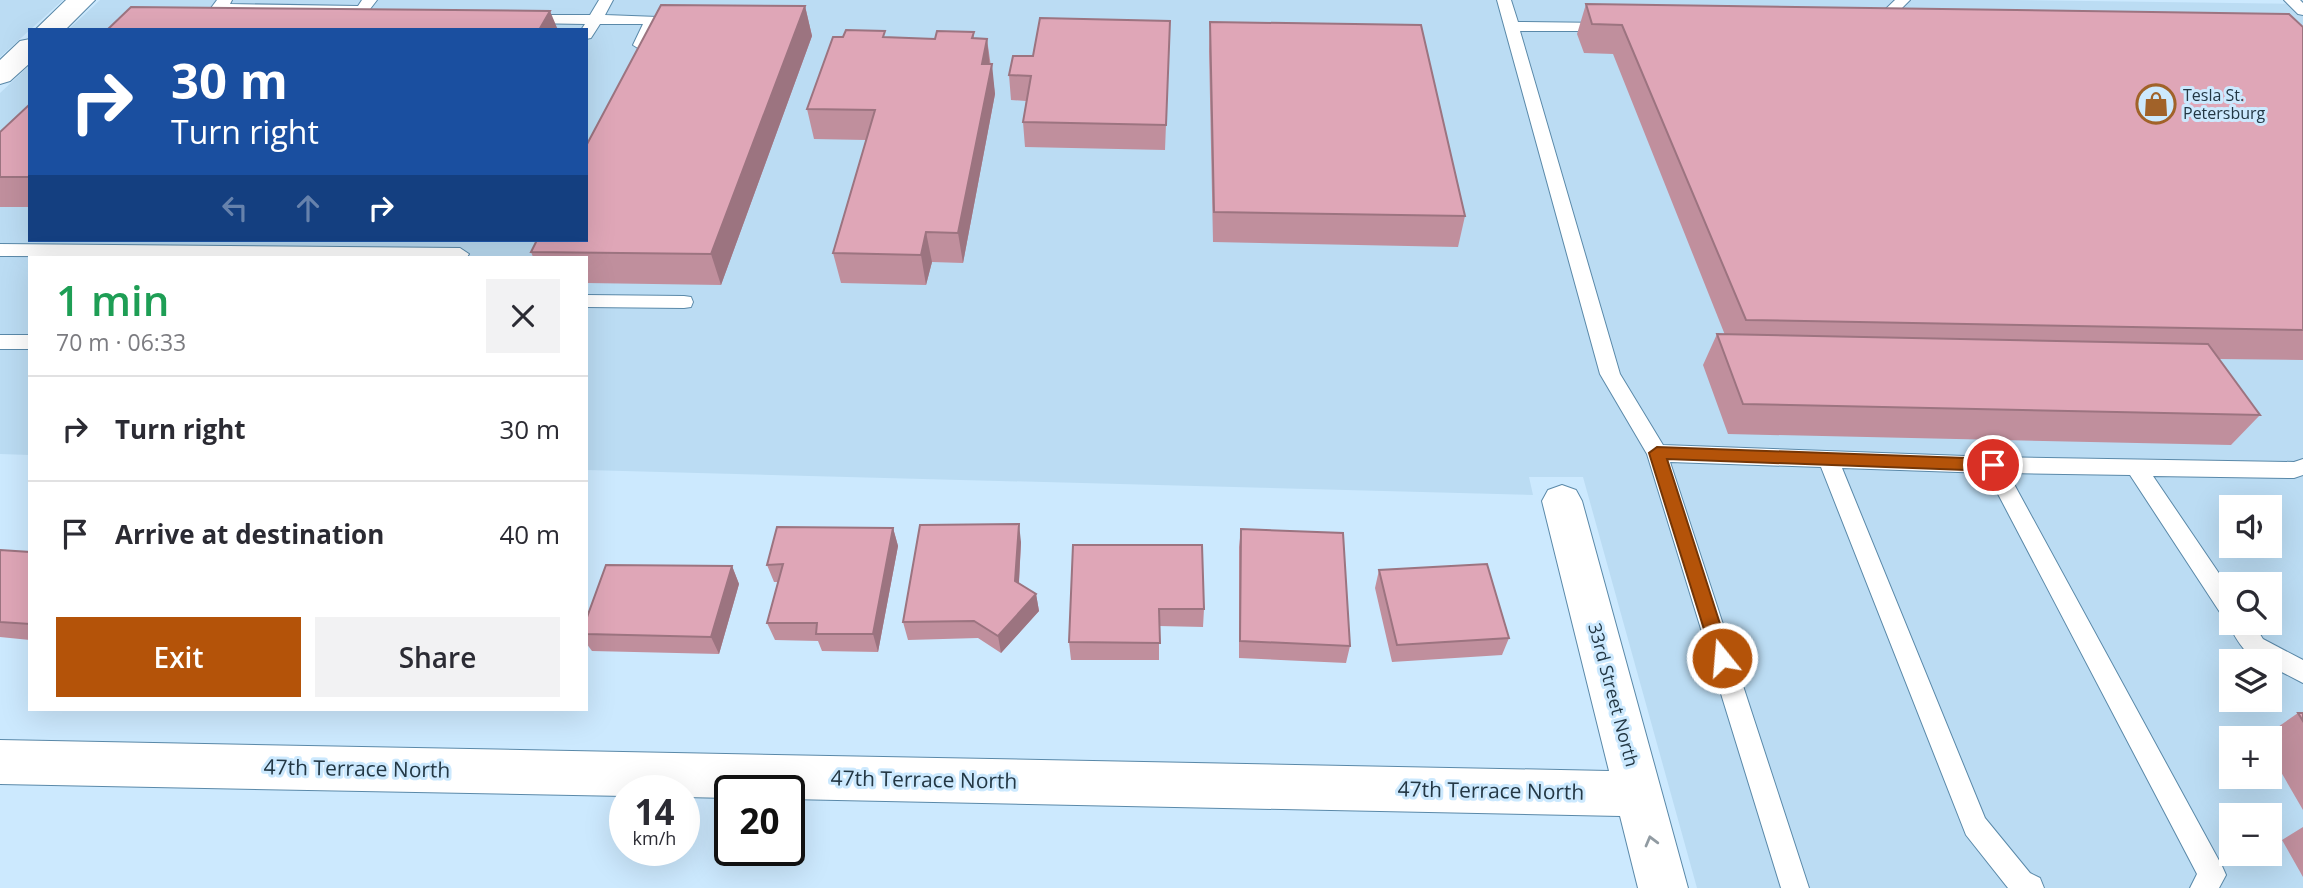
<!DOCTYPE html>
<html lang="en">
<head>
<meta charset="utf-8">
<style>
  :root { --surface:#fff; --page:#f2f2f3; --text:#2b2b33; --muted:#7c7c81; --line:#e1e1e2; --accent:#b45309 }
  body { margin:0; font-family:"Open Sans",sans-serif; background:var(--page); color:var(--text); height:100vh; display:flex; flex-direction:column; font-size:26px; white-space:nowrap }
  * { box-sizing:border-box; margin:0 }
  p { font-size:23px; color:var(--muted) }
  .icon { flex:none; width:38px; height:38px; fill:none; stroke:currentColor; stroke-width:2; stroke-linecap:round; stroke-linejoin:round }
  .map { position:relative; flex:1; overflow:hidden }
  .side { position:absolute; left:28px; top:256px; width:560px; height:455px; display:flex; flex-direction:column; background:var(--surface); border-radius:0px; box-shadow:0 7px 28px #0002 }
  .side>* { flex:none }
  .banner { position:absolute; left:28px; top:28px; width:560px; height:214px; border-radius:0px; box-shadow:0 7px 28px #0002; background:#1a4fa0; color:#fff; overflow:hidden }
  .controls { position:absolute; left:2219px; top:495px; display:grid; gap:14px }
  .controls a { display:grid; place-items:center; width:63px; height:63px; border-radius:0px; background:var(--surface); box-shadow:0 7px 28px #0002; font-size:35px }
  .speed { position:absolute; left:609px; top:775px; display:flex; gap:14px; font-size:35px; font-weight:700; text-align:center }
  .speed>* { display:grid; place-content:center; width:91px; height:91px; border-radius:50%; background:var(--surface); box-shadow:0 7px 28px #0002; line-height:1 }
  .speed small { font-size:18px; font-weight:400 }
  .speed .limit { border:4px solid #111; border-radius:10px; background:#fff; color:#111 }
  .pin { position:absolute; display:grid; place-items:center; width:60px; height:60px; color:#fff; margin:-30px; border:4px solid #fff; border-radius:50%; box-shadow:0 2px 7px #0007 }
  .me { position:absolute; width:77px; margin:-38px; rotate:343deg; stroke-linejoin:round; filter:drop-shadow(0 0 5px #0008) }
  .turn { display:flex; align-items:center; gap:24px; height:147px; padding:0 28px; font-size:32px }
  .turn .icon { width:91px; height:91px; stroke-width:2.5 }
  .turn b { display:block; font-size:49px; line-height:60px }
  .lanes { display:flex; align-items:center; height:66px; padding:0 28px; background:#0003; justify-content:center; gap:35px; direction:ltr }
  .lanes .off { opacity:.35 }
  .round { display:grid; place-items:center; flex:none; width:74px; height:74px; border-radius:0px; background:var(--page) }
  .overview { display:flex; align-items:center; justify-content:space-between; height:119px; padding:0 28px }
  h1 { font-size:42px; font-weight:600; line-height:52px; color:#1e9e55 }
  .cta { display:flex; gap:14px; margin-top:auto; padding:14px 28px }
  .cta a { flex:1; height:80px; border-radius:0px; background:var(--accent); color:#fff; font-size:28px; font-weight:600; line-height:80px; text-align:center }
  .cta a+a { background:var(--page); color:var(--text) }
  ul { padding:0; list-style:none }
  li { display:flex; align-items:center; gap:21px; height:105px; padding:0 28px; border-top:2px solid var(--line) }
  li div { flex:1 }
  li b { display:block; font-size:26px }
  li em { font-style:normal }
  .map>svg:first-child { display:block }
  .built { fill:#bbdcf3; fill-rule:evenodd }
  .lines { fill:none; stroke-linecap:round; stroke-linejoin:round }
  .service-casing { stroke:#5a89a9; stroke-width:2 }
  .minor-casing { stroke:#5a89a9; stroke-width:2 }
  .service { fill:#fff; fill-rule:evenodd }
  .minor { fill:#fff; fill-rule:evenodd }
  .wall { fill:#c08f9d }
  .shaded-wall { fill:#9c7480 }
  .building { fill:#dfa6b7; stroke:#9c7480; stroke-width:2 }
  .oneway { stroke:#919ba2 }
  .route { fill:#b45309; stroke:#753606; stroke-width:2 }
  .labels { text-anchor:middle; stroke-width:6; stroke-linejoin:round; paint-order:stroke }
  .far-poi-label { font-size:16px; fill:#233744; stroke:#cce9fe; text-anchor:start }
  .street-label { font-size:18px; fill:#233744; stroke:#cce9fe }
  .near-street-label { font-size:21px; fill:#233744; stroke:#cce9fe }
</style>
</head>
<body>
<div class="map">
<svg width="2303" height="888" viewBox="0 0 2303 888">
  <rect width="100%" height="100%" fill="#cce9fe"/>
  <path class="built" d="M 0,0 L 63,0 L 0,57 Z
    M 100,0 L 2011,0 L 2303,4 L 2303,888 L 1697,888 L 1583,477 L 1529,477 L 1533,495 L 586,470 L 586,257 L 30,257 L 30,455 L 0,454 L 0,93 L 30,65 L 30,240 L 586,240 L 586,30 L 68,30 ZM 2231,508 L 2270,508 L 2270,546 L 2231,546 ZM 2231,584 L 2270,584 L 2270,623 L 2231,623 ZM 2231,662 L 2270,662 L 2270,700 L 2231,700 ZM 2231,738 L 2270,738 L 2270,777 L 2231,777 ZM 2231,816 L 2270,816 L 2270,854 L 2231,854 Z"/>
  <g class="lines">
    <g class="service-casing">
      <path id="service" d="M 217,0 L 232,0 L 230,4 L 358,6 L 362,0 L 377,0 L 367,13 L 362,14 L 218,12 L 211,8 Z
        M 599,0 L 613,0 L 605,15 L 658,17 L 660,20 L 646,48 L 641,50 L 633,45 L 643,24 L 600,24 L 591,38 L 586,39 L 586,30 L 581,30 L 585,24 L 525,23 L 518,19 L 525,15 L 590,15 Z
        M 1497,0 L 1511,0 L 1518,22 L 1607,23 L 1614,27 L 1607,31 L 1520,31 L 1620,374 L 1663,445 L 1993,457 L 2294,462 L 2303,459 L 2303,475 L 2294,478 L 2153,476 L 2231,591 L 2231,623 L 2253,623 L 2263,639 L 2303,660 L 2303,683 L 2270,666 L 2270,662 C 2248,662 2237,641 2228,623 L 2230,619 L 2223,617 L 2130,475 L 2008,473 L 2222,866 L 2226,875 L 2219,888 L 2190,888 L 2197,874 L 1987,473 L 1842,468 L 1985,818 L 2030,873 L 2040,878 L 2044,888 L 2008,888 L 1966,835 L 1821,467 L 1670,462 L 1809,888 L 1781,888 L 1647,454 L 1600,374 Z
        M 1895,0 L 1910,0 L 1878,32 L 1868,32 L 1865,29 L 1868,26 Z
        M 2284,0 L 2300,0 L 2303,3 L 2303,15 L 2298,14 Z
        M 0,244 L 460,248 L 469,254 L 467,257 L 0,256 Z
        M 586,295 L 684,296 L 691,297 L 693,302 L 691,307 L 684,308 L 586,307 Z
        M 0,335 L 30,335 L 30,349 L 0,349 Z"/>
    </g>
    <g class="minor-casing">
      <path id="minor" d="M 66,0 L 95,0 L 65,30 L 35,30 Z
        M 30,39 L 30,63 L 10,81 L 0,84 L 0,60 L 20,41 Z
        M 1562,485 L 1576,490 L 1582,501 L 1688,888 L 1638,888 L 1620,816 L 789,799 L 789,791 L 730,791 L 730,798 L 684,797 L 684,791 L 625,791 L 625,796 L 0,784 L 0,740 L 1609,771 L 1542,501 L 1548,490 Z"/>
    </g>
    <use href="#service" class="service"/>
    <use href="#minor" class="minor"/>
  </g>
  <path class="wall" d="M 1586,4 L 2303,27 L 2303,360 L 2219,359 L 2260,415 L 2231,445 L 1728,434 L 1703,365 L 1717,334 L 1725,335 L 1613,54 L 1584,53 L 1577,34 Z
    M 805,6 L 812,36 L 721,285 L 586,283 L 586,257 L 533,257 L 531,252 Z
    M 1170,21 L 1165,150 L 1025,147 L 1023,122 L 1026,101 L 1011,100 L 1009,75 L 1033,56 Z
    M 1210,22 L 1465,216 L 1458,247 L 1213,242 L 1209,51 Z
    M 974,32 L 974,38 L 987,39 L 995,94 L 963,263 L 932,262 L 926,285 L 841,283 L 833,253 L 866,140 L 814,139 L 807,109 L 886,38 L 935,39 Z
    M 30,104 L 30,207 L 0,207 L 0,132 Z
    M 893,528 L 898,546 L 878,652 L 822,651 L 818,641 L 775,640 L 767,623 L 778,582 L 774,582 L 767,565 Z
    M 1241,529 L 1350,646 L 1346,663 L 1239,658 L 1239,547 Z
    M 1021,542 L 1019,583 L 1036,594 L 1039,611 L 1001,653 L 978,638 L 908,640 L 903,622 Z
    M 1073,545 L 1204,609 L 1203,627 L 1159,626 L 1159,660 L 1071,660 L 1069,642 Z
    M 0,550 L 30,552 L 30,640 L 0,637 Z
    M 732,566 L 739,584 L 719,654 L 592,651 L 586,643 L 586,620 Z
    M 1379,570 L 1509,638 L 1502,655 L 1392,662 L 1375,588 Z
    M 2298,713 L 2303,713 L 2303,810 L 2270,753 L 2270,738 L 2262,738 Z
    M 2303,827 L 2303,877 L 2282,840 Z"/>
  <path class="shaded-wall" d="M 805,6 L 812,36 L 721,285 L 711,254 Z
    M 550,11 L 558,30 L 539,30 Z
    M 987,39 L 990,68 L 982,64 Z
    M 992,64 L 995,94 L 963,263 L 958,233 Z
    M 926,232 L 932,262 L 926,285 L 921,255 Z
    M 1019,524 L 1021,542 L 1018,598 L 1015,581 Z
    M 893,528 L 898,546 L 878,652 L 873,634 Z
    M 732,566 L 739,584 L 719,654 L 711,637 Z
    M 1036,594 L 1039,611 L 1001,653 L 998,636 Z"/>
  <path class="building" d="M 1586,4 L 2289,14 L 2303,27 L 2303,330 L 1746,320 L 1622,25 L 1592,24 Z
    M 661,5 L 805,6 L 711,254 L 531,252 L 537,240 L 586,240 L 586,146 Z
    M 131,7 L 550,11 L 539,30 L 107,30 Z
    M 1040,18 L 1170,21 L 1166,125 L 1023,122 L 1031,76 L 1009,75 L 1013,56 L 1033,56 Z
    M 1210,22 L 1421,25 L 1465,216 L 1214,212 Z
    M 846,30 L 885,31 L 883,37 L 935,39 L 937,31 L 974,32 L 972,38 L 987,39 L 982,64 L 992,64 L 958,233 L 926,232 L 921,255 L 833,253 L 875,110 L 807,109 L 833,37 L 843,37 Z
    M 30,104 L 30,177 L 0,177 L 0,132 Z
    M 1717,334 L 2208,344 L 2260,415 L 1743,404 Z
    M 1019,524 L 1015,581 L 1036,594 L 998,636 L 974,621 L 903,622 L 920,525 Z
    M 777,527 L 893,528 L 873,634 L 816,634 L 817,623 L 767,623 L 783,564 L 767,565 Z
    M 1241,529 L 1343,533 L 1350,646 L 1240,641 Z
    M 1073,545 L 1202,545 L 1204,609 L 1159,609 L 1160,643 L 1069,642 Z
    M 0,550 L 30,552 L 30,624 L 0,622 Z
    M 1487,564 L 1509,638 L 1397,645 L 1379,570 Z
    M 606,565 L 732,566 L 711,637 L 586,634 L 586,620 Z
    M 2298,713 L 2303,713 L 2303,721 Z"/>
  <defs><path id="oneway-chevron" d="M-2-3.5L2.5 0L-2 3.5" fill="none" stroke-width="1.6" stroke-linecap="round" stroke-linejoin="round" transform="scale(1.75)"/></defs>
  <use class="oneway" href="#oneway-chevron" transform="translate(1651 841) rotate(-105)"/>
  <path class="route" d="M 1657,447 L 1993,459 L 2001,465 L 1993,471 L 1667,459 L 1731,658 L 1728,663 L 1722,666 L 1716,663 L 1713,658 L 1649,453 Z"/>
  <defs>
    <g id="shop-ring" transform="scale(2.0125)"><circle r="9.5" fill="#cce9fe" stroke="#a16229" stroke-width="1.5"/><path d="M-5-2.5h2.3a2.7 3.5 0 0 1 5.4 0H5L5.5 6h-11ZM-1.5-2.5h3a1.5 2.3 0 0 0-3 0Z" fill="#a16229"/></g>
  </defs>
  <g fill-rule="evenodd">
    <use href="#shop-ring" x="2156" y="104"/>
  </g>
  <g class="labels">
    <g class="far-poi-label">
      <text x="2183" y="101">Tesla St.<tspan x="2183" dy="18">Petersburg</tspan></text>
    </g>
    <g class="street-label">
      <text transform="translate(1613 695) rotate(75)" y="6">33rd Street North</text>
    </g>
    <g class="near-street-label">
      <text transform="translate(357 769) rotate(1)" y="7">47th Terrace North</text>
      <text transform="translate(924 780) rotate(1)" y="7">47th Terrace North</text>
      <text transform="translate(1491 791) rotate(1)" y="7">47th Terrace North</text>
    </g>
  </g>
</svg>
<div class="controls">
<a><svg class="icon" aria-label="sound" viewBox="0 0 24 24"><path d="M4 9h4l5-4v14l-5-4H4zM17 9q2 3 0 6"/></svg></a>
<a><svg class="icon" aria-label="search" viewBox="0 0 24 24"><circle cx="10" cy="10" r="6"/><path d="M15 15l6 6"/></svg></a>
<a><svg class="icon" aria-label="layers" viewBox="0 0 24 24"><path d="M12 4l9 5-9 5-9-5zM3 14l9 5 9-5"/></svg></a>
<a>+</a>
<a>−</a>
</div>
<div class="speed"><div>14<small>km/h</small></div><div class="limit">20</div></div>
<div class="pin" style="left:1993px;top:465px;background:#d93025"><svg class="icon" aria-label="arrive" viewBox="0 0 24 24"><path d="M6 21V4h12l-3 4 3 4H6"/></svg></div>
<svg class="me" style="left:1722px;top:658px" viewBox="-20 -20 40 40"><circle r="17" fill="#b45309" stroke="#fff" stroke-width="3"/><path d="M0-11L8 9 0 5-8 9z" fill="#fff"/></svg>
<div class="banner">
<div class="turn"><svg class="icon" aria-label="right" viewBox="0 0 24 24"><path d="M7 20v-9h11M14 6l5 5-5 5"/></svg><div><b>30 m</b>Turn right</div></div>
<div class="lanes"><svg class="icon off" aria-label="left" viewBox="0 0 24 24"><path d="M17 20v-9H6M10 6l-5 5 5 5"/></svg><svg class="icon off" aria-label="ahead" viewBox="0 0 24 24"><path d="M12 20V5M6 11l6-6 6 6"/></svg><svg class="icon" aria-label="right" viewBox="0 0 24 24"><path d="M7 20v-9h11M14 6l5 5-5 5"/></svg></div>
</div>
<section class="side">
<div class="overview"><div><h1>1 min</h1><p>70 m · 06:33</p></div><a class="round"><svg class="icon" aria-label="close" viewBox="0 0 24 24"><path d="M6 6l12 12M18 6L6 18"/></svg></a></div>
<ul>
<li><svg class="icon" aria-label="right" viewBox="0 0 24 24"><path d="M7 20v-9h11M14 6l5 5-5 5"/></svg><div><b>Turn right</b></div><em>30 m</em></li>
<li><svg class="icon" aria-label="arrive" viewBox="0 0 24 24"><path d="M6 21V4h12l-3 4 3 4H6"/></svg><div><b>Arrive at destination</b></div><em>40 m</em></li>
</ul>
<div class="cta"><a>Exit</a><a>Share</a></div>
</section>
</div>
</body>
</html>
